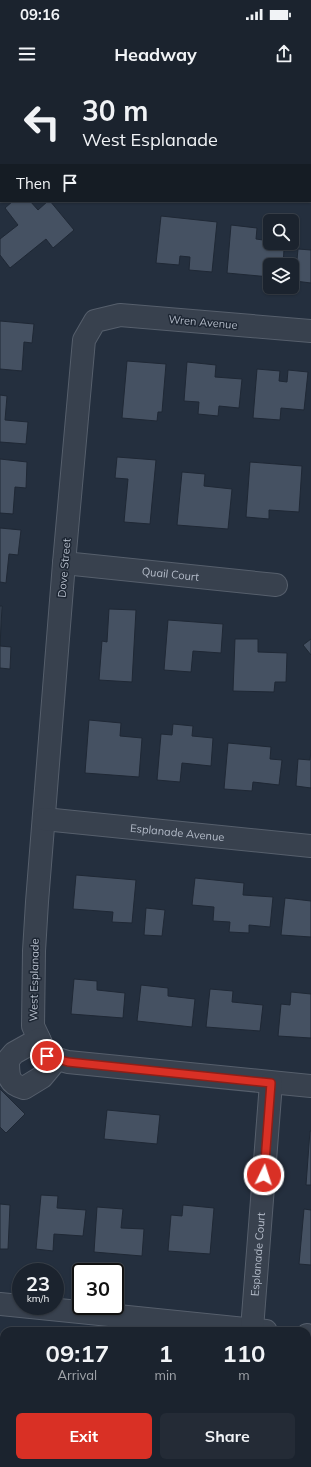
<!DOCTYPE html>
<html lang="en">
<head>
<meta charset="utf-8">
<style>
  :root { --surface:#1b232e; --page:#242b36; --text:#f1f3f6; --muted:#a0a4aa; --line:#39404a; --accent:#d93025 }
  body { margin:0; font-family:Mulish,sans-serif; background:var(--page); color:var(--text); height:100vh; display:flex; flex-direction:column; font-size:15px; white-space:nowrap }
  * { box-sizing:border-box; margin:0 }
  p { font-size:13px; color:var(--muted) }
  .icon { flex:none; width:22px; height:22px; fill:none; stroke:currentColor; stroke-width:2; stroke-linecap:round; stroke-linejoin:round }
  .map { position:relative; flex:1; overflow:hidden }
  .side { position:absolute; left:0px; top:1247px; width:311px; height:140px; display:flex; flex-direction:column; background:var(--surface); border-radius:12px 12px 0 0; box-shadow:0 1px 3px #0004,0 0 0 1px var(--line) }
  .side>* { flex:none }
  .guide { position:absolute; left:0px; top:0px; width:311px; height:122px; box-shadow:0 1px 3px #0004,0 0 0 1px var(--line); background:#1b232e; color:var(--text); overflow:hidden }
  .controls { position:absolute; left:263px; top:134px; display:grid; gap:8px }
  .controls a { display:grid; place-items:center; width:36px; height:36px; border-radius:6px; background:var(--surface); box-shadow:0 1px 3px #0004,0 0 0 1px var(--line); font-size:20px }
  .speed { position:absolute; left:12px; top:1183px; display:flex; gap:8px; font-size:20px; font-weight:700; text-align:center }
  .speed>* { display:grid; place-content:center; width:52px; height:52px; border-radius:50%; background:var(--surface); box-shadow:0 1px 3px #0004,0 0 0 1px var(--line); line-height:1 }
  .speed small { font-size:10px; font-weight:400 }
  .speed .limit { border:2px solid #111; border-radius:6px; background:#fff; color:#111 }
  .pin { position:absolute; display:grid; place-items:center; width:34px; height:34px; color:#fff; margin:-17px; border:2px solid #fff; border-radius:50%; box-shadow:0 1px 4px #0007 }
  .me { position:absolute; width:44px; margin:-22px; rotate:4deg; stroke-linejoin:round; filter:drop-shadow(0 0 3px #0008) }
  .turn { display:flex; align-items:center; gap:14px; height:84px; padding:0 16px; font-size:18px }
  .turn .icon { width:52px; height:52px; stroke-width:2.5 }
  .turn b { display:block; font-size:28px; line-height:34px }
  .then { display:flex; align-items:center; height:38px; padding:0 16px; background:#0003; gap:8px; font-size:15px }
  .eta { display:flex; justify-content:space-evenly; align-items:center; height:68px; text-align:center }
  .eta b { font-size:24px; font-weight:700; line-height:28px }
  .action { display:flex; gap:8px; margin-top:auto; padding:8px 16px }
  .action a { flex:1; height:46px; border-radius:6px; background:var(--accent); color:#fff; font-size:16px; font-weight:700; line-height:46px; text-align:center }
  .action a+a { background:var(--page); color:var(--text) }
  .status { display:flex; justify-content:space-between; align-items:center; height:28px; padding:0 20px; background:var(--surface); direction:ltr }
  .status svg { height:11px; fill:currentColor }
  header { display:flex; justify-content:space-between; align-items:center; height:52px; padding:0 16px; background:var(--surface); font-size:18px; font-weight:700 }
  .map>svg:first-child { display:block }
  .building { fill:#455162; stroke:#1f2835 }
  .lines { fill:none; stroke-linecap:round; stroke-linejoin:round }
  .minor-casing { stroke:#565f6c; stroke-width:24 }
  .minor { stroke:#38414e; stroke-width:22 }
  .route-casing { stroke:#8d1f18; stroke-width:10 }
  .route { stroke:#d93025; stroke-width:7 }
  .labels { text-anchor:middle; stroke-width:3; stroke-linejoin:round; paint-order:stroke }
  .street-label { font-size:11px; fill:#b4bcc9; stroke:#1d2633 }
</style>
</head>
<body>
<div class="status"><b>09:16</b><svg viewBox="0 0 49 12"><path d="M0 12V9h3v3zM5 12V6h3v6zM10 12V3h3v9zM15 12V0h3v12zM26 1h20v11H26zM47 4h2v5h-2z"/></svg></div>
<header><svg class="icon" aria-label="menu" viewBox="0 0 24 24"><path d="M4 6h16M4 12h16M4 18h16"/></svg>Headway<svg class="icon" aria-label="share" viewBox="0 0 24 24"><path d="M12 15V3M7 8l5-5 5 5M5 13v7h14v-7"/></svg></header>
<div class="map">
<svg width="311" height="1387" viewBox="0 0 311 1387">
  <rect width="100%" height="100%" fill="#242f3e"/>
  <path class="building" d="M 13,121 L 30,121 L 38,130 L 48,121 L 50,121 L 74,150 L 53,168 L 46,159 L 10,188 L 0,175 L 0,159 L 18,145 L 5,128 Z
    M 161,136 L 217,142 L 212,192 L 189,190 L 190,177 L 180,176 L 179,185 L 156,183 Z
    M 231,145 L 257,148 L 256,159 L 270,161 L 270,163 L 272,163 L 271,168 L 284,169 L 283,185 L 270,185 L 270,197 L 227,193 Z
    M 298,169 L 311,170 L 311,203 L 295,201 Z
    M 0,241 L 34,244 L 32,263 L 24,262 L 22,291 L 0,289 Z
    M 127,281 L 166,284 L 162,332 L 158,332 L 157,341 L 122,338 Z
    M 187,282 L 216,285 L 215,297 L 242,299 L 239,328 L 219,326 L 218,336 L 198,334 L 199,322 L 184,321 Z
    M 257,289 L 280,291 L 279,301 L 287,302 L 288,290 L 308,292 L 304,330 L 281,328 L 280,340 L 253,338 Z
    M 0,315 L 7,316 L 5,340 L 28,342 L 26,364 L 0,362 Z
    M 117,377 L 156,380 L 150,444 L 124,442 L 128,399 L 115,398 Z
    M 0,379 L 27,382 L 26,408 L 15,407 L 13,434 L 0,433 Z
    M 250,382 L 302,386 L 299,432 L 269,430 L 269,439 L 246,437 Z
    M 182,392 L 205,394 L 204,406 L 232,409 L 228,449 L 177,445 Z
    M 0,448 L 21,450 L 18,475 L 9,474 L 6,503 L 0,502 Z
    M 0,526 L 2,526 L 0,566 L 11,567 L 10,589 L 0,588 Z
    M 109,529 L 136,530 L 132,602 L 99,600 L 102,561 L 107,562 Z
    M 168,540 L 223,544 L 221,573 L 193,571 L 191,592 L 164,590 Z
    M 235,559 L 258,559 L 258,572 L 287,573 L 286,602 L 275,602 L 274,612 L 233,611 Z
    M 311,559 L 311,575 L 303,565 Z
    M 89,640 L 121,643 L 120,656 L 142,658 L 139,697 L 85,693 Z
    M 173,644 L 193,646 L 192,656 L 213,658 L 211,686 L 182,683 L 180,702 L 157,700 L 161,654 L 172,655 Z
    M 228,663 L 271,667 L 270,679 L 282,680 L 279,705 L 253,702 L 252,711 L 224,709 Z
    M 311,670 L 311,708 L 296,706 L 298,679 L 310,680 Z
    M 76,795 L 136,800 L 132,843 L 112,842 L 113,832 L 73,829 Z
    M 195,798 L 244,803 L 243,815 L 273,817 L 270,847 L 249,845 L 249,853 L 229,852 L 230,842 L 213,841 L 214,827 L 192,825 Z
    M 285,818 L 311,821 L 311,857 L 281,855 Z
    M 146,828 L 165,830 L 162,856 L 144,855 Z
    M 74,899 L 97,901 L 97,910 L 125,913 L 123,938 L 71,934 Z
    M 141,905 L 168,908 L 168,916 L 195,919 L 192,947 L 137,941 Z
    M 210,909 L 233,911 L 232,922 L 263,925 L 260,951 L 206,947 Z
    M 291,912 L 311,914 L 311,958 L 278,956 L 281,924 L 290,925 Z
    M 0,1009 L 25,1034 L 6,1053 L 0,1047 Z
    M 107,1030 L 160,1035 L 157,1064 L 104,1059 Z
    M 310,1051 L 311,1051 L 311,1105 L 306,1105 Z
    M 41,1115 L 58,1116 L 57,1128 L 86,1130 L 83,1156 L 54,1154 L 53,1171 L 36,1169 Z
    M 0,1124 L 10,1125 L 8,1169 L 0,1169 Z
    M 183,1125 L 214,1128 L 210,1174 L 168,1171 L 171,1135 L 182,1136 Z
    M 97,1127 L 123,1129 L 121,1148 L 144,1149 L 142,1176 L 94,1172 Z
    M 304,1129 L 311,1130 L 311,1185 L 299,1184 Z
    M 37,1383 L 74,1383 L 74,1387 L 36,1387 Z
    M 215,1383 L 251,1383 L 251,1387 L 215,1387 Z"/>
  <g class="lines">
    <g class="minor-casing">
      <g id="minor">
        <path d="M 311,251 L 120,235 L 95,241 L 84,260 L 64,483 L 37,822 L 34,871 L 33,946 L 47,976 L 68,982 L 311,1006"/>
        <path id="s1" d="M 64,483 L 276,505"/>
        <path id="s2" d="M 44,739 L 311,766"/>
        <path d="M 39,959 L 14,973 L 8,980 C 8,996 8,1004 24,1008 L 42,997 L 57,979"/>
        <path d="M 0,1224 L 266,1251"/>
        <path id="s3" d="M 252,1249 L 271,1003"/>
        <path d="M 307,1255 L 311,1256"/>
        <path d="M 0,1322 L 4,1331"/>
        <path d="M 1,1387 L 4,1363"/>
      </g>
    </g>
    <use href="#minor" class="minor"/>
  </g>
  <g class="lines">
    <g class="route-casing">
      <path id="route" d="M 47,976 L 68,982 L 271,1003 L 264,1095"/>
    </g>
    <use href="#route" class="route"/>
  </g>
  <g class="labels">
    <g class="street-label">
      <text transform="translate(203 242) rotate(5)" y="4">Wren Avenue</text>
      <text transform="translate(64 488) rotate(-85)" y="4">Dove Street</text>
      <text dy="4" stroke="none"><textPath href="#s1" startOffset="107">Quail Court</textPath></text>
      <text dy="4" stroke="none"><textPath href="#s2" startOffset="134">Esplanade Avenue</textPath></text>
      <text transform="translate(34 900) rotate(-89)" y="4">West Esplanade</text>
      <text dy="4" stroke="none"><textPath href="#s3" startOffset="75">Esplanade Court</textPath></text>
    </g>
  </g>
</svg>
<div class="controls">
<a><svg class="icon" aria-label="search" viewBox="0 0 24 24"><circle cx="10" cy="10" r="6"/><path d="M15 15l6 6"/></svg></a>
<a><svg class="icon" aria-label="layers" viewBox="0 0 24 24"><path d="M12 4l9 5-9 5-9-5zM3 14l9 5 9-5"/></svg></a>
</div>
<div class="speed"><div>23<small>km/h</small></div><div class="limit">30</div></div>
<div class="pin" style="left:47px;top:976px;background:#d93025"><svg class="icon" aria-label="arrive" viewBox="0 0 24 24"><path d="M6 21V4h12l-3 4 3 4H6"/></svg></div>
<svg class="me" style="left:264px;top:1095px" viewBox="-20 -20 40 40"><circle r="17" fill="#d93025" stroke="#fff" stroke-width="3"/><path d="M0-11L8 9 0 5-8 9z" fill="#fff"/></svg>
<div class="guide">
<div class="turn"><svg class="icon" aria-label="left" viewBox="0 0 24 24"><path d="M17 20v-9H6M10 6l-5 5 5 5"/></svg><div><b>30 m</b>West Esplanade</div></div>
<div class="then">Then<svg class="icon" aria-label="arrive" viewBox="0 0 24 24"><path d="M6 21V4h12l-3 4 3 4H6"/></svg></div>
</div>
<section class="side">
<div class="eta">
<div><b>09:17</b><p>Arrival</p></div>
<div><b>1</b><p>min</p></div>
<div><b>110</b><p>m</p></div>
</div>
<div class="action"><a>Exit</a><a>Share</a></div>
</section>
</div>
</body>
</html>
